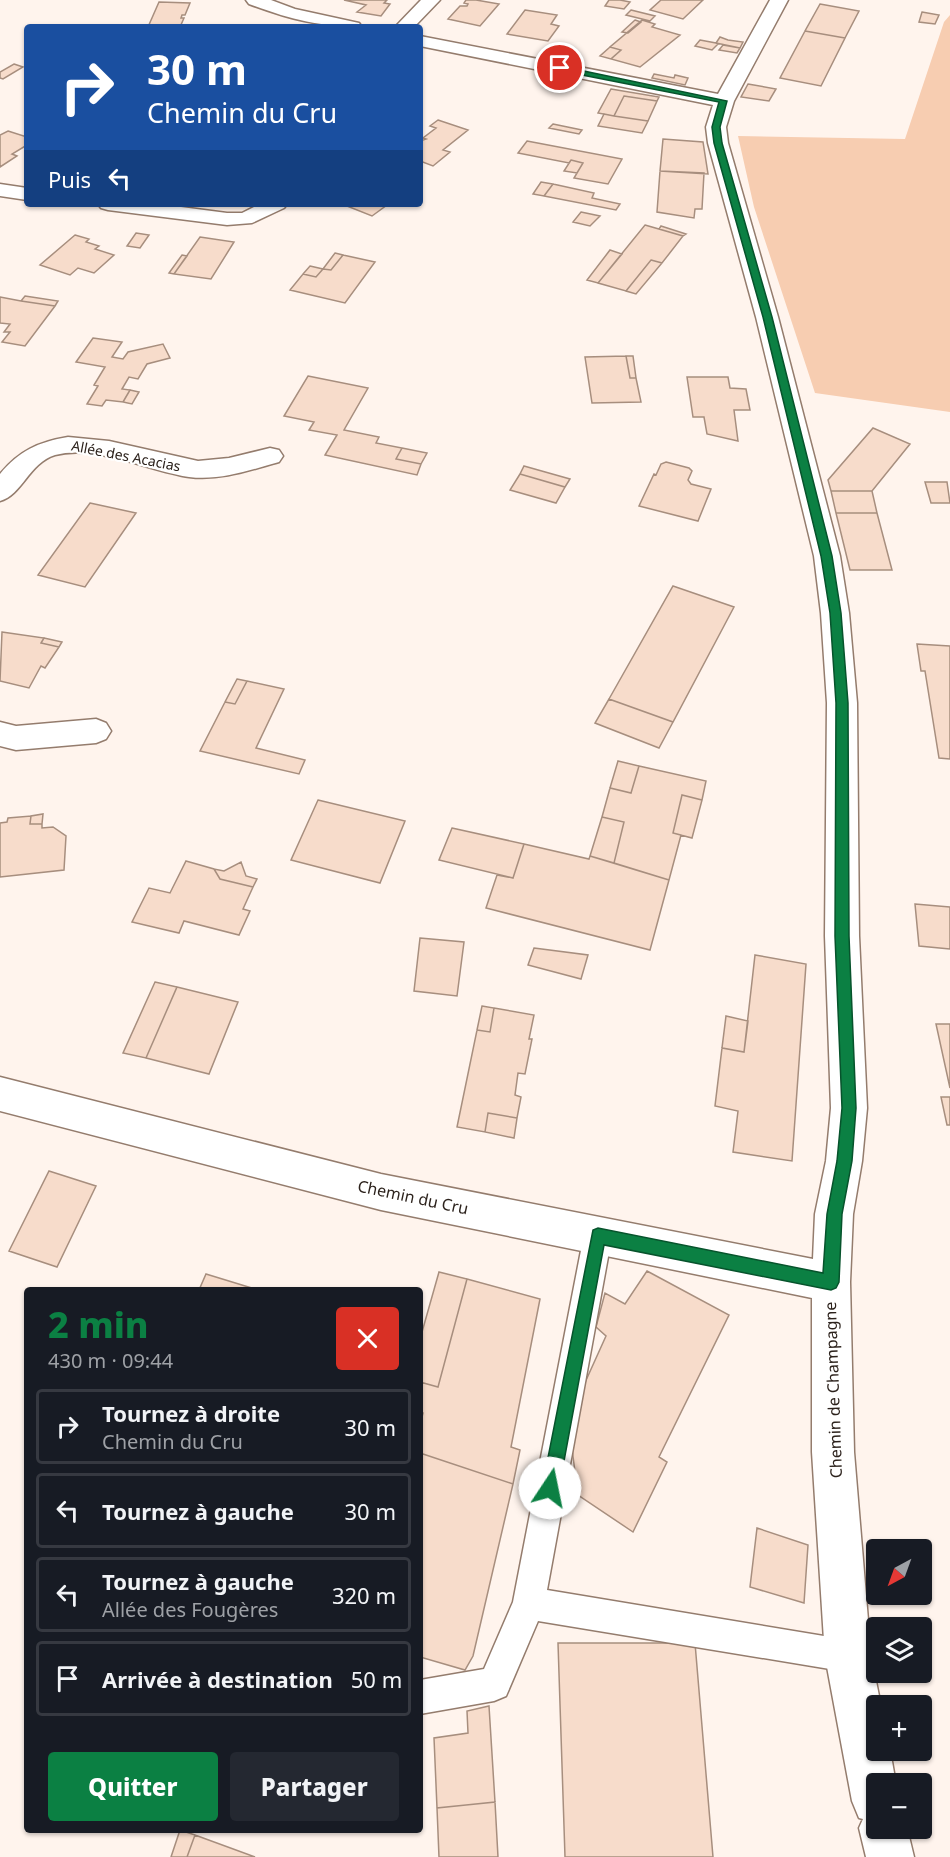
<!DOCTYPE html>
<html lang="fr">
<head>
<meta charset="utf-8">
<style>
  :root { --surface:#171b24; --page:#242831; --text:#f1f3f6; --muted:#9ea1a6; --line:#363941; --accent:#0b8043 }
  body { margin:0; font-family:"Noto Sans",sans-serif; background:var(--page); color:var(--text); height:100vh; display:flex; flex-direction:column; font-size:22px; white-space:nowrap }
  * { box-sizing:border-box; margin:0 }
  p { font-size:20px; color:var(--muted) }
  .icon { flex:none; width:33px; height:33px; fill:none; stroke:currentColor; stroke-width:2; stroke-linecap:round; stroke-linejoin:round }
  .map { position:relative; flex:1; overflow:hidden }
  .details { position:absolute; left:24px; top:1287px; width:399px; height:546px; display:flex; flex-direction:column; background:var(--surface); border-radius:6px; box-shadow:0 2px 4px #0004 }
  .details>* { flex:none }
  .top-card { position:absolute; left:24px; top:24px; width:399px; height:183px; border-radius:6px; box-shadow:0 2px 4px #0004; background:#1a4fa0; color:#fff; overflow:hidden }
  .needle { width:39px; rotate:221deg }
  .fabs { position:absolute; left:866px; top:1539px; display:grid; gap:12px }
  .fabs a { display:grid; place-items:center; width:66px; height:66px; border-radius:6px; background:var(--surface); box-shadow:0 2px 4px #0004; font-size:30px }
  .pin { position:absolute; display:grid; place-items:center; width:51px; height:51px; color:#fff; margin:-26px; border:3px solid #fff; border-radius:50%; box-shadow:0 2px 6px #0007 }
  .me { position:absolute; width:66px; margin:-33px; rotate:11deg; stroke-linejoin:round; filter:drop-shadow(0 0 4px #0008) }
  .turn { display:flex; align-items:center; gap:21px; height:126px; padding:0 24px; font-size:27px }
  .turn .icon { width:78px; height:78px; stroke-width:2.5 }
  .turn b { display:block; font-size:42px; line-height:51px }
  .then { display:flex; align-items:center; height:57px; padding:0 24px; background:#0003; gap:12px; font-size:22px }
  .round { display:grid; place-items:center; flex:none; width:63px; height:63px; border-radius:6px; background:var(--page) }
  .headline { display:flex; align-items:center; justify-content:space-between; height:102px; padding:0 24px }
  h1 { font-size:36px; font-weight:800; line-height:45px; color:var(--accent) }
  .cta { display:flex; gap:12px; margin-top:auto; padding:12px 24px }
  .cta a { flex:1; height:69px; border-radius:6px; background:var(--accent); color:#fff; font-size:24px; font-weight:800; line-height:69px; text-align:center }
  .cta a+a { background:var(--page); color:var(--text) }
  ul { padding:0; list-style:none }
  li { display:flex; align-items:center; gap:18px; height:75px; margin:0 12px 9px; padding:0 12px; border:3px solid var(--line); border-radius:6px }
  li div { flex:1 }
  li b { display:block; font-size:22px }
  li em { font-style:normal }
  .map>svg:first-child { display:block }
  .green { fill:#f7cdb1 }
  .building { fill:#f7dccb; stroke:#a78e7e; stroke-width:1.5 }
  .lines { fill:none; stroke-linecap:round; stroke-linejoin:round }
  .service-casing { stroke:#947c6d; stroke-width:3 }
  .minor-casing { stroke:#947c6d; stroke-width:3 }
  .service { fill:#fff; fill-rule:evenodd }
  .minor { fill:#fff; fill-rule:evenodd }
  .route { fill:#0b8043; stroke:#07532c; stroke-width:1.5 }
  .labels { text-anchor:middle; stroke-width:4.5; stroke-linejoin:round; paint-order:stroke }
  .far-street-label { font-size:14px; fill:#2c221c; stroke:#fff }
  .street-label { font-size:16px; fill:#2c221c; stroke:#fff }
</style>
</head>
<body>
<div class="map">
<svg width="950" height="1857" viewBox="0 0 950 1857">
  <rect width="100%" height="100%" fill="#fff4ed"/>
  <path class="green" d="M 950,15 L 950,412 L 815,393 L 754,207 L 738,136 L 905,139 L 944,22 Z"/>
  <path class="building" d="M 344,0 L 387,0 L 384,3 L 390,4 L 381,16 L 357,12 L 366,5 Z
    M 466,0 L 476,0 L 499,4 L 480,26 L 448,19 L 460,6 L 467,6 L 468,4 L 464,3 Z
    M 609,0 L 620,0 L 630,2 L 624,9 L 605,6 Z
    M 661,0 L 703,0 L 683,19 L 650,10 Z
    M 159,2 L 190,3 L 185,15 L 182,15 L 181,18 L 184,18 L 180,27 L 148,27 Z
    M 820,4 L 859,11 L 845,38 L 805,31 Z
    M 525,10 L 557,15 L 551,24 L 559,26 L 548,41 L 507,34 Z
    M 631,10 L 655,16 L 650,21 L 626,15 Z
    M 922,12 L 939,15 L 935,24 L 919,22 Z
    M 635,20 L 641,22 L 628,33 L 622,32 Z
    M 642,20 L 655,24 L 652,27 L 680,35 L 640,67 L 611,59 L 621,50 L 610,47 Z
    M 805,31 L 845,38 L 821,86 L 780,78 Z
    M 720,37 L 728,40 L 743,42 L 740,48 L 716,43 Z
    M 700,40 L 716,43 L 718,44 L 712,50 L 695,46 Z
    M 723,45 L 740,48 L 737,53 L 719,50 Z
    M 610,47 L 621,50 L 611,59 L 600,56 Z
    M 14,64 L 23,67 L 3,79 L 0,78 L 0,72 Z
    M 654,74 L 674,78 L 675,75 L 688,78 L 685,85 L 652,78 Z
    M 748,84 L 776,89 L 769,101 L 741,97 Z
    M 611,89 L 659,97 L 657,101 L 624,96 L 614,116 L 598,113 Z
    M 624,96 L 657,101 L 648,121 L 614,116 Z
    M 604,114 L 614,116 L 648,121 L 642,133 L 598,126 Z
    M 438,120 L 468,130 L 443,150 L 450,152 L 433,166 L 420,161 L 420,141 L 426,139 L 423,138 L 436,128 L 430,126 Z
    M 553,124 L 582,130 L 579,134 L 549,128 Z
    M 8,131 L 27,137 L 27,145 L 12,154 L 17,156 L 0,167 L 0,135 Z
    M 663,139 L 703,142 L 708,174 L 660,171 Z
    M 527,141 L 622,159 L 608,184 L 574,178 L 583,163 L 571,160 L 569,163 L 518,153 Z
    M 571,160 L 583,163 L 577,173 L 564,171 Z
    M 660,171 L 704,173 L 702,209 L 695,209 L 694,218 L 657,212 Z
    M 541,182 L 553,184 L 544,196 L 533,194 Z
    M 553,184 L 594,193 L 592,198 L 620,204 L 616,210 L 544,196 Z
    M 342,204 L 384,204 L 387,205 L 372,216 Z
    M 581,212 L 600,216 L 590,226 L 573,222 Z
    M 645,225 L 683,236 L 662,263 L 651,260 L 626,291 L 598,283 Z
    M 661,226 L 686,234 L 683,236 L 659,229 Z
    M 136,233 L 149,235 L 140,248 L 127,246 Z
    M 75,235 L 89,239 L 86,242 L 99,246 L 95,249 L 114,255 L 94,273 L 78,268 L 70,275 L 40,265 Z
    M 200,237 L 234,242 L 211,279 L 174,274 Z
    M 610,250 L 622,254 L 598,283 L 587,280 Z
    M 335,253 L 343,255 L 331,270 L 323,269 Z
    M 182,255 L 187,256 L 174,274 L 169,273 Z
    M 343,255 L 375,262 L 345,303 L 290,290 L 303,274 L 316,277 L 323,269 L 331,270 Z
    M 651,260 L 662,263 L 636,294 L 626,291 Z
    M 310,266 L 323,269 L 316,277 L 303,274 Z
    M 25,296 L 58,301 L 55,306 L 21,301 Z
    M 0,297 L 21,301 L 55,306 L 25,346 L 2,342 L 10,332 L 4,332 L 10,324 L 0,323 Z
    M 93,338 L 122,342 L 112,357 L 123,359 L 128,352 L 163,344 L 170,358 L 147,364 L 138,379 L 129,377 L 122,389 L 130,390 L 123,402 L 106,400 L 102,406 L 87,404 L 98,386 L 94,385 L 105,367 L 76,362 Z
    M 626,356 L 633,356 L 636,378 L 630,378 Z
    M 626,356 L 630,378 L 636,378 L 641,402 L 592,403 L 585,357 Z
    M 308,376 L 368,388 L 344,430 L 379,437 L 376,443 L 402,448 L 396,459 L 421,464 L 417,475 L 325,455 L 337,435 L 309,430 L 314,422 L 284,416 Z
    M 687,377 L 728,377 L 730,388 L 746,389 L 750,410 L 734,410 L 738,441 L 707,434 L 704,417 L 693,417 Z
    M 130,390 L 139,392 L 132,404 L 123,402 Z
    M 873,428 L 910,444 L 872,491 L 831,491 L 828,480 Z
    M 402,448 L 427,453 L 421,464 L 396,459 Z
    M 666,462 L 689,468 L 692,471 L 688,480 L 691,484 L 711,489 L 698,521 L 639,506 L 654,474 L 656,475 L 661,464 Z
    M 524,466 L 570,479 L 565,487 L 520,474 Z
    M 520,474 L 565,487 L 556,503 L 510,490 Z
    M 925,482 L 947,482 L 950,503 L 931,503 Z
    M 831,491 L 872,491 L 877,513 L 836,513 Z
    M 90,503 L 136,513 L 85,587 L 38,575 Z
    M 836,513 L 877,513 L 892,570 L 850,570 Z
    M 673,586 L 734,607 L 673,722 L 609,699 Z
    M 2,632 L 44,638 L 41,643 L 59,647 L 45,668 L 41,666 L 29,688 L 0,681 Z
    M 44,638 L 62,642 L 59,647 L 41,643 Z
    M 917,644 L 950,646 L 950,759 L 939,758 L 925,671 L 921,671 Z
    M 237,679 L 247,681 L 235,704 L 225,702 Z
    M 247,681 L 284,689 L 256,748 L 305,760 L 299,774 L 200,751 L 225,702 L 235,704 Z
    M 609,699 L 673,722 L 659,748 L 595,723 Z
    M 618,761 L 639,766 L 631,793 L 610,788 Z
    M 639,766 L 706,781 L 702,800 L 682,795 L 673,833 L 681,835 L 669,880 L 614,863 L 624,822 L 602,817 L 610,788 L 631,793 Z
    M 682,795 L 702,800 L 692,838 L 673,833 Z
    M 318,800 L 405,821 L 380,883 L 291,860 Z
    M 43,814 L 42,824 L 30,824 L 31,816 Z
    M 31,816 L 30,824 L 42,824 L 42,828 L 53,827 L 66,836 L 64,870 L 0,877 L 0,823 L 7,822 L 8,818 Z
    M 602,817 L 624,822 L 614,863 L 590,856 Z
    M 452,828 L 524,844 L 513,878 L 439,860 Z
    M 524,844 L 589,859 L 590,856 L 669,880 L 650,950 L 486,908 L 497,875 L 513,878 Z
    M 186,861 L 214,869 L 220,879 L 253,887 L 243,909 L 250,911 L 239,935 L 184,921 L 179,933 L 132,922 L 149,888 L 170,893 Z
    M 241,862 L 246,876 L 257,879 L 253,887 L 220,879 L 214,869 L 224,871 Z
    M 915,904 L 950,907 L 950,949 L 919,946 Z
    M 420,938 L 464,942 L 457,996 L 414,991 Z
    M 534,948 L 588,955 L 581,979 L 528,965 Z
    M 755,955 L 806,964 L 792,1161 L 733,1152 L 738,1111 L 715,1106 L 722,1048 L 744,1052 Z
    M 155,982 L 177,987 L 146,1058 L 123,1053 Z
    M 177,987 L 238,1002 L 209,1074 L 146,1058 Z
    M 482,1006 L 494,1008 L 490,1032 L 477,1030 Z
    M 494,1008 L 534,1015 L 529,1039 L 532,1039 L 525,1074 L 518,1073 L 515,1095 L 521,1097 L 517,1118 L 488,1113 L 485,1132 L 457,1127 L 477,1030 L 490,1032 Z
    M 726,1016 L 748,1021 L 744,1052 L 722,1048 Z
    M 936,1024 L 950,1024 L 950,1088 Z
    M 941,1097 L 950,1097 L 950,1125 L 947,1125 Z
    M 488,1113 L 517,1118 L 514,1138 L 485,1132 Z
    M 49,1171 L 96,1186 L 57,1267 L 9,1251 Z
    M 647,1271 L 729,1315 L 659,1457 L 667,1462 L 633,1532 L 578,1495 L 571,1441 L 583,1387 L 606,1336 L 596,1327 L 605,1293 L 625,1304 Z
    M 439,1272 L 467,1279 L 438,1387 L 420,1382 L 420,1339 Z
    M 206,1274 L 255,1289 L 199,1290 Z
    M 467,1279 L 540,1299 L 511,1447 L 520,1450 L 513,1484 L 420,1453 L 420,1425 L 423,1413 L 420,1412 L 420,1382 L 438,1387 Z
    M 420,1453 L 513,1484 L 473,1656 L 465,1670 L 420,1657 Z
    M 757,1528 L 808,1545 L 804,1603 L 750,1587 Z
    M 558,1643 L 695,1643 L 713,1857 L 565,1857 Z
    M 489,1706 L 495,1802 L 437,1808 L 434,1738 L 468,1733 L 467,1711 Z
    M 495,1802 L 498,1857 L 439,1857 L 437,1808 Z
    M 180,1830 L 195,1835 L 187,1857 L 171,1857 Z
    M 195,1835 L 255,1857 L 187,1857 Z"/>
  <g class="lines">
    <g class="service-casing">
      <path id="service" d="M 598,1221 L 608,1225 L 612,1235 L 547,1590 L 848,1640 L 860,1644 L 864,1656 L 860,1668 L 848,1672 L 538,1621 L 506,1696 L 494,1701 L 420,1714 L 420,1680 L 484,1669 L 513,1602 L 584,1235 L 588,1225 Z"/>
    </g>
    <g class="minor-casing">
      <path id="minor" d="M 246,0 L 271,0 L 295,9 L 359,23 L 362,27 C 319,27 289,19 249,4 Z
        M 421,0 L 440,0 L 414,27 L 395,27 Z
        M 770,0 L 788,0 L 734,101 L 726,127 L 728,143 L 778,317 L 840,556 L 849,613 L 857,703 L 859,936 L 867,1108 L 862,1161 L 853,1214 L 850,1282 L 854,1452 L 871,1656 L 881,1706 L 876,1706 L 876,1750 L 890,1750 L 896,1784 L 876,1784 L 876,1828 L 907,1828 L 914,1857 L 866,1857 L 859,1828 L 863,1819 L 859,1818 L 852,1801 L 825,1656 L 812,1452 L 812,1298 L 381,1210 L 0,1111 L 0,1077 L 381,1174 L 813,1259 L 815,1214 L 826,1161 L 831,1108 L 825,936 L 827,703 L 821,613 L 814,556 L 756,317 L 708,143 L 706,127 L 713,105 L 420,46 L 420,36 L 718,94 Z
        M 0,184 L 27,188 L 27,200 L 0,196 Z
        M 98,204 L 158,204 L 227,213 L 242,213 L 260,204 L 287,204 L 284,208 L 252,223 L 227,225 L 108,210 L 101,208 Z
        M 68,437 L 109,441 L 198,461 L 229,458 L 270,448 L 279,450 L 283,456 L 279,462 C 250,470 220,481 189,477 C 149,471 95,444 55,455 C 29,463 22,495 0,501 L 0,474 C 19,451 38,442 68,437 Z
        M 96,719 L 106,723 L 111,731 L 106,739 L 96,743 L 16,750 L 0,746 L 0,722 L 16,726 Z"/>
    </g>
    <use href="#service" class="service"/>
    <use href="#minor" class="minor"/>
  </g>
  <path class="route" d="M 560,66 L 727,101 L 720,127 L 722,143 L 772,317 L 832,556 L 841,613 L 848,703 L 849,936 L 856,1108 L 852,1161 L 842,1214 L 839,1282 L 836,1288 L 831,1290 L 604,1245 L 559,1488 L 557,1494 L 550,1497 L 544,1494 L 542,1488 L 593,1230 L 598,1228 L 823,1273 L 827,1214 L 837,1161 L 842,1108 L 835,936 L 836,703 L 830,613 L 821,556 L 763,317 L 714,143 L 712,127 L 719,102 L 557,70 L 556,68 Z"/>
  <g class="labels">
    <g class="far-street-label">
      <text transform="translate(126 456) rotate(11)" y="5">Allée des Acacias</text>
    </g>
    <g class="street-label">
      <text transform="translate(413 1197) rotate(12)" y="6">Chemin du Cru</text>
      <text transform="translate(833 1390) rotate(-92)" y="6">Chemin de Champagne</text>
    </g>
  </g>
</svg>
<div class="fabs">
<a><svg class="needle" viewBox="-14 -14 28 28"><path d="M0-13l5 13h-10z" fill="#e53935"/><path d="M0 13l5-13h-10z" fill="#9ea1a6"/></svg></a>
<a><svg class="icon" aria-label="layers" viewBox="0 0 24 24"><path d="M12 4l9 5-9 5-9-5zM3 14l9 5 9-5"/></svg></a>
<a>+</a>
<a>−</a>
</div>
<div class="pin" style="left:560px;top:68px;background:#d93025"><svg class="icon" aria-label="arrive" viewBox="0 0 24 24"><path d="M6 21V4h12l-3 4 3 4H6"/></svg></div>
<svg class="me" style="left:550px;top:1488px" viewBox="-20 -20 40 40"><circle r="19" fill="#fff"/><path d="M0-13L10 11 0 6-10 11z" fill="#0b8043"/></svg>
<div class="top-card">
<div class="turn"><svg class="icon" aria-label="right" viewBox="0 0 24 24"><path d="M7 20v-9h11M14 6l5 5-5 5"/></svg><div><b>30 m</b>Chemin du Cru</div></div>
<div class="then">Puis<svg class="icon" aria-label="left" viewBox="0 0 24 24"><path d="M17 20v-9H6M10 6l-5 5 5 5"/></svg></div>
</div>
<section class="details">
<div class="headline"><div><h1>2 min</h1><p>430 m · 09:44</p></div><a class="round" style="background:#d93025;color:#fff"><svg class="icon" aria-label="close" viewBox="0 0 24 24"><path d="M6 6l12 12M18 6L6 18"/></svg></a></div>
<ul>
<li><svg class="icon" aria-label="right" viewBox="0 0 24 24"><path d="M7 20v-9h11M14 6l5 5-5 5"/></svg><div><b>Tournez à droite</b><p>Chemin du Cru</p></div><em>30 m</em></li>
<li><svg class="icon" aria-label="left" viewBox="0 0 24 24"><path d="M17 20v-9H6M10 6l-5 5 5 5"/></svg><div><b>Tournez à gauche</b></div><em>30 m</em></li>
<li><svg class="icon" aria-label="left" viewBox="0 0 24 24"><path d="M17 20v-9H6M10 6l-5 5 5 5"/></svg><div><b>Tournez à gauche</b><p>Allée des Fougères</p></div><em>320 m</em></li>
<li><svg class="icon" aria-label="arrive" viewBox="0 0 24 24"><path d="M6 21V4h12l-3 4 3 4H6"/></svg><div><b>Arrivée à destination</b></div><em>50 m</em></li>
</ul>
<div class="cta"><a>Quitter</a><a>Partager</a></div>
</section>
</div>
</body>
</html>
